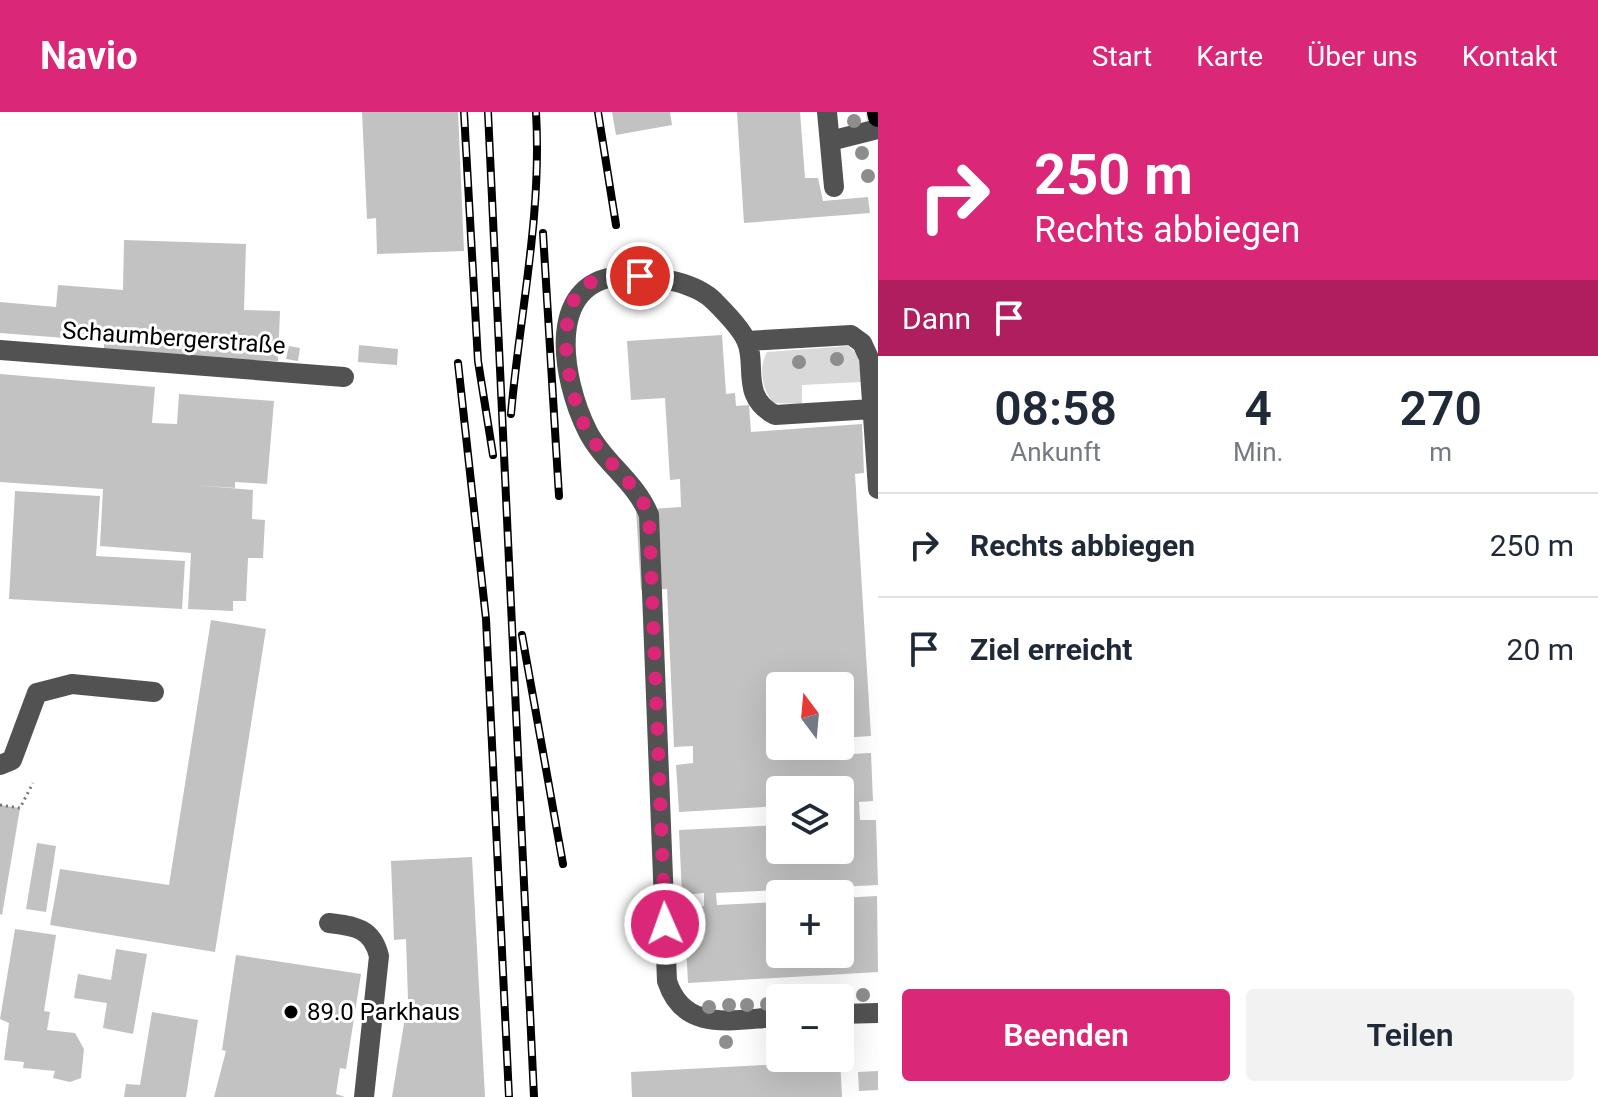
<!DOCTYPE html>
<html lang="de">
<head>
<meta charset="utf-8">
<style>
  :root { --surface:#fff; --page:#f2f2f3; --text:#1f2937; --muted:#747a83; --line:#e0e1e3; --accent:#db2777 }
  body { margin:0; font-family:Roboto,sans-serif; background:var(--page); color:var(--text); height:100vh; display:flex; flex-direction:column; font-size:30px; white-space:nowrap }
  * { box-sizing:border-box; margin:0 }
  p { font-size:26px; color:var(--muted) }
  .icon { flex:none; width:44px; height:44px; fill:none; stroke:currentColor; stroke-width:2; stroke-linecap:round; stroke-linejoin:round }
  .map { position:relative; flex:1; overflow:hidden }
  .side { display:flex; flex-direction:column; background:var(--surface); width:720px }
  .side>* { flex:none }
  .hud { background:#db2777; color:#fff; overflow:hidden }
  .needle { width:52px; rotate:344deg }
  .fabs { position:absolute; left:766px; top:560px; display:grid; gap:16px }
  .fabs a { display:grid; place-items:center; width:88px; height:88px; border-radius:8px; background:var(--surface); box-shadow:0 8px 32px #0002; font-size:40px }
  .pin { position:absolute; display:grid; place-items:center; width:68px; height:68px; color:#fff; margin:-34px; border:4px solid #fff; border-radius:50%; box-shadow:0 2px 8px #0007 }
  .me { position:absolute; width:88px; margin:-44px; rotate:358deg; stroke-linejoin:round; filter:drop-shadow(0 0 6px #0008) }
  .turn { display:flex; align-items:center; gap:28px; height:168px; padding:0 24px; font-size:36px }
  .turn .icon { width:104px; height:104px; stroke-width:2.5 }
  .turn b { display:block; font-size:56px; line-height:68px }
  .then { display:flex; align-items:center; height:76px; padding:0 24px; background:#0003; gap:16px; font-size:30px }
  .eta { display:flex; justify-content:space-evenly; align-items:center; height:136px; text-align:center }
  .eta b { font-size:48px; font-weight:600; line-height:56px }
  .action { display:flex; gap:16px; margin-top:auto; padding:16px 24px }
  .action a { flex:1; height:92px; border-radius:8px; background:var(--accent); color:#fff; font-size:32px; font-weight:600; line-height:92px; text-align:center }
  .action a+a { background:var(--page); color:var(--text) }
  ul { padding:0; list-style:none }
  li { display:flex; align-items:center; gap:24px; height:104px; padding:0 24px; border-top:2px solid var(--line) }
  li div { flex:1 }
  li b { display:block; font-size:30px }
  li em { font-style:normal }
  header { display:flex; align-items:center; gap:48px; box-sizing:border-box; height:112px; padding:0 40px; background:var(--accent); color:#fff }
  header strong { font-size:38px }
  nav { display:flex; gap:44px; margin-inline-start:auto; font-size:28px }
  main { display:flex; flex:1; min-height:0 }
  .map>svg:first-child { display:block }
  .green { fill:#d9d9d9 }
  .building { fill:#c2c2c2 }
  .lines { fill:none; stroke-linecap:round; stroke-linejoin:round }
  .major-casing { stroke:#dbdbdb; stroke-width:23 }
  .path { stroke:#747474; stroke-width:3; stroke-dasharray:2 4; stroke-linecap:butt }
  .minor { stroke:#525252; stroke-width:20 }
  .major { stroke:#000; stroke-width:20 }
  .rail-casing { stroke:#000; stroke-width:8 }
  .rail { stroke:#fff; stroke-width:5; stroke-dasharray:15; stroke-linecap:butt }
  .tree { fill:#8d8d8d }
  .route { stroke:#db2777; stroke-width:14; stroke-dasharray:0 25.2 }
  .poi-dot { fill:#000; stroke:#fff; stroke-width:3 }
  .labels { text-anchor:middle; stroke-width:6; stroke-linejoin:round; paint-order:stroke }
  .street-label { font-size:24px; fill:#000; stroke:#fff }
  .poi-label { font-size:24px; fill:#000; stroke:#fff; text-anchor:start }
</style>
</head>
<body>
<header>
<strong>Navio</strong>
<nav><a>Start</a><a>Karte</a><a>Über uns</a><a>Kontakt</a></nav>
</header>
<main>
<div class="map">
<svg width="878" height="985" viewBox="0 0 878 985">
  <rect width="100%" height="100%" fill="#fff"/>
  <path class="green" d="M 848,234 L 859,244 L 861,270 L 802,273 L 802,292 L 774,291 C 762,279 758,255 767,240 Z"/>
  <path class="building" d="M 362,0 L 458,0 L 464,139 L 377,142 L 376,106 L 367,107 Z
    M 612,0 L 670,0 L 672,13 L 616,23 Z
    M 737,0 L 800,0 L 805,66 L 818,66 L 823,89 L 868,85 L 870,101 L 744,111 Z
    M 124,128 L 246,132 L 244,198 L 280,199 L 278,249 L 104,243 L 104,229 L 0,221 L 0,190 L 56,195 L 58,173 L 123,178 Z
    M 722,223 L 726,282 L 735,281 L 736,294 L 749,293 L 751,320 L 862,312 L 864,361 L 855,362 L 871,624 L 840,626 L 840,574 L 780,574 L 780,634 L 831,634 L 832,643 L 871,641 L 873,689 L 859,690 L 860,708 L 876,708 L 878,773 L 716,781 L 717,793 L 780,790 L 780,842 L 840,842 L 840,786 L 877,784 L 878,860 L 688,871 L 684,795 L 704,794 L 704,781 L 682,783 L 679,718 L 780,713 L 780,738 L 840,738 L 840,678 L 780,678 L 780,694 L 679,700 L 676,653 L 693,651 L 693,634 L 674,635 L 667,477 L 641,478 L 636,398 L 681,395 L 680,367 L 670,368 L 665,286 L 631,288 L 627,229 Z
    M 359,233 L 398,237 L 397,253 L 358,250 Z
    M 289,234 L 300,236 L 298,249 L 286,247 Z
    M 0,262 L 155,275 L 152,311 L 177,312 L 179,282 L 274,289 L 267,372 L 235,370 L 235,376 L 194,373 L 253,378 L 252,407 L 265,408 L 263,446 L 248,446 L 246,489 L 233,489 L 233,499 L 188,497 L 191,441 L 100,434 L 103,377 L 0,370 Z
    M 15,379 L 100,384 L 96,444 L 185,449 L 182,497 L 9,487 Z
    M 211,508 L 266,517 L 215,840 L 50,813 L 60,757 L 169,773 Z
    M 0,693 L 20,696 L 2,803 L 0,802 Z
    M 37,731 L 56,734 L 46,800 L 26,797 Z
    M 472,745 L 485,985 L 392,985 L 408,887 L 406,827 L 394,828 L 391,749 Z
    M 15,817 L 56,823 L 44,899 L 50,900 L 47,918 L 75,921 L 84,937 L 81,966 L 70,970 L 53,966 L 55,959 L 23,956 L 24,950 L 4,948 L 9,911 L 0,907 Z
    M 116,837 L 147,842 L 133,922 L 103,916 L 107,891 L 74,886 L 78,862 L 111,868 Z
    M 236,843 L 361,862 L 346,957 L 340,956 L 336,982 L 345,985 L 214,985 L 226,939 L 222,938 Z
    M 152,900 L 198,908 L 186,985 L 124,985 L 126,972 L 140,973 Z
    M 802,946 L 840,946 L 842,985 L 632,985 L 631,960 L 802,951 Z
    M 878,959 L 878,978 L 859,979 L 858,960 Z"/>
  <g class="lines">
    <g class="major-casing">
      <path id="major" d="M 877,0 L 878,5"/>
    </g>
    <path class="path" d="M 0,693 L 20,696 L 33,671"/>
    <path class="minor" d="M 827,0 L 834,75
      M 830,29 L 878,17
      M 747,229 L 851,223 L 862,231 L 869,246 L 878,377
      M 0,238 L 344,265
      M 0,653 L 12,648 L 37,581 L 72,572 L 154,580
      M 329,811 C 355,814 372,816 379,844 L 364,985
      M 840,902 L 878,901
      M 780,905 C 734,907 684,922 667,869 L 649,403 C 636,370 604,351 588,320 C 561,267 543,162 629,164 C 656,164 696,170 715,190 C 725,200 740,215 746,228 C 758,252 739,284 775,303 L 873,297"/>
    <use href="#major" class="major"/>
    <g class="rail-casing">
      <path id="rail" d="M 464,0 L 478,249 L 493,343
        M 488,0 L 534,985
        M 598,0 L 616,113
        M 543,121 L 559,384
        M 458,251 L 486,507 L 509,985
        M 511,302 C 520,199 542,105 536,0
        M 522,523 L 563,752"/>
    </g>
    <use href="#rail" class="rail"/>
  </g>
  <g class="tree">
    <circle cx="854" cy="9" r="7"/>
    <circle cx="862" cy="41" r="7"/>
    <circle cx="868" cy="64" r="7"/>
    <circle cx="837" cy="247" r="7"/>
    <circle cx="799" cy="250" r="7"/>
    <circle cx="863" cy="883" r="7"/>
    <circle cx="767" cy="892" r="7"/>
    <circle cx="729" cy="893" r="7"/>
    <circle cx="747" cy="893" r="7"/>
    <circle cx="709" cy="895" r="7"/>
    <circle cx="726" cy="930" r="7"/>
  </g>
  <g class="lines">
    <path class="route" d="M 640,164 C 622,163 602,162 586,173 C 550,199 570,292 590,324 C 608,352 637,372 649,403 L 665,812"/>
  </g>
  <circle class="poi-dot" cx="291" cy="900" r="8"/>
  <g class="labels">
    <g class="street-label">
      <text transform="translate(174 226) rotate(4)" y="8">Schaumbergerstraße</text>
    </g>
    <g class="poi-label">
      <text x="307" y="908">89.0 Parkhaus</text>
    </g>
  </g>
</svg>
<div class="fabs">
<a><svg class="needle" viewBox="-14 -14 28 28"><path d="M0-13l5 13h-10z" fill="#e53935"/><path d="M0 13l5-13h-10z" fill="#747a83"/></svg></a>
<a><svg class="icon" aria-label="layers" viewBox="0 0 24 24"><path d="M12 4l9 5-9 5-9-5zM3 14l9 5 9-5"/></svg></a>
<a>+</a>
<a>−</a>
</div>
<div class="pin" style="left:640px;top:164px;background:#d93025"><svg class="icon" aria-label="arrive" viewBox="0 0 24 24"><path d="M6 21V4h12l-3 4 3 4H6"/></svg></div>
<svg class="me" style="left:665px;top:812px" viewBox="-20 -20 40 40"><circle r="17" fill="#db2777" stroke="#fff" stroke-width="3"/><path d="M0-11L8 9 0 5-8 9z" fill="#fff"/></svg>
</div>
<section class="side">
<div class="hud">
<div class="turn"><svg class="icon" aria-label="right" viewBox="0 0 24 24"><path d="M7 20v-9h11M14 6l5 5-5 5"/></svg><div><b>250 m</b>Rechts abbiegen</div></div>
<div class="then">Dann<svg class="icon" aria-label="arrive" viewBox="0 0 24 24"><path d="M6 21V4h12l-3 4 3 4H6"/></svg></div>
</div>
<div class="eta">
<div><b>08:58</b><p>Ankunft</p></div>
<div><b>4</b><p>Min.</p></div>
<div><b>270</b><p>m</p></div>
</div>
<ul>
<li><svg class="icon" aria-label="right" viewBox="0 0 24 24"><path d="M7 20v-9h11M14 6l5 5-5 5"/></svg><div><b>Rechts abbiegen</b></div><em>250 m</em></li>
<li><svg class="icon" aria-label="arrive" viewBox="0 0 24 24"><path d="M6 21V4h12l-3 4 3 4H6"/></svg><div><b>Ziel erreicht</b></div><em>20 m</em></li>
</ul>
<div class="action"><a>Beenden</a><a>Teilen</a></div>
</section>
</main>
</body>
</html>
